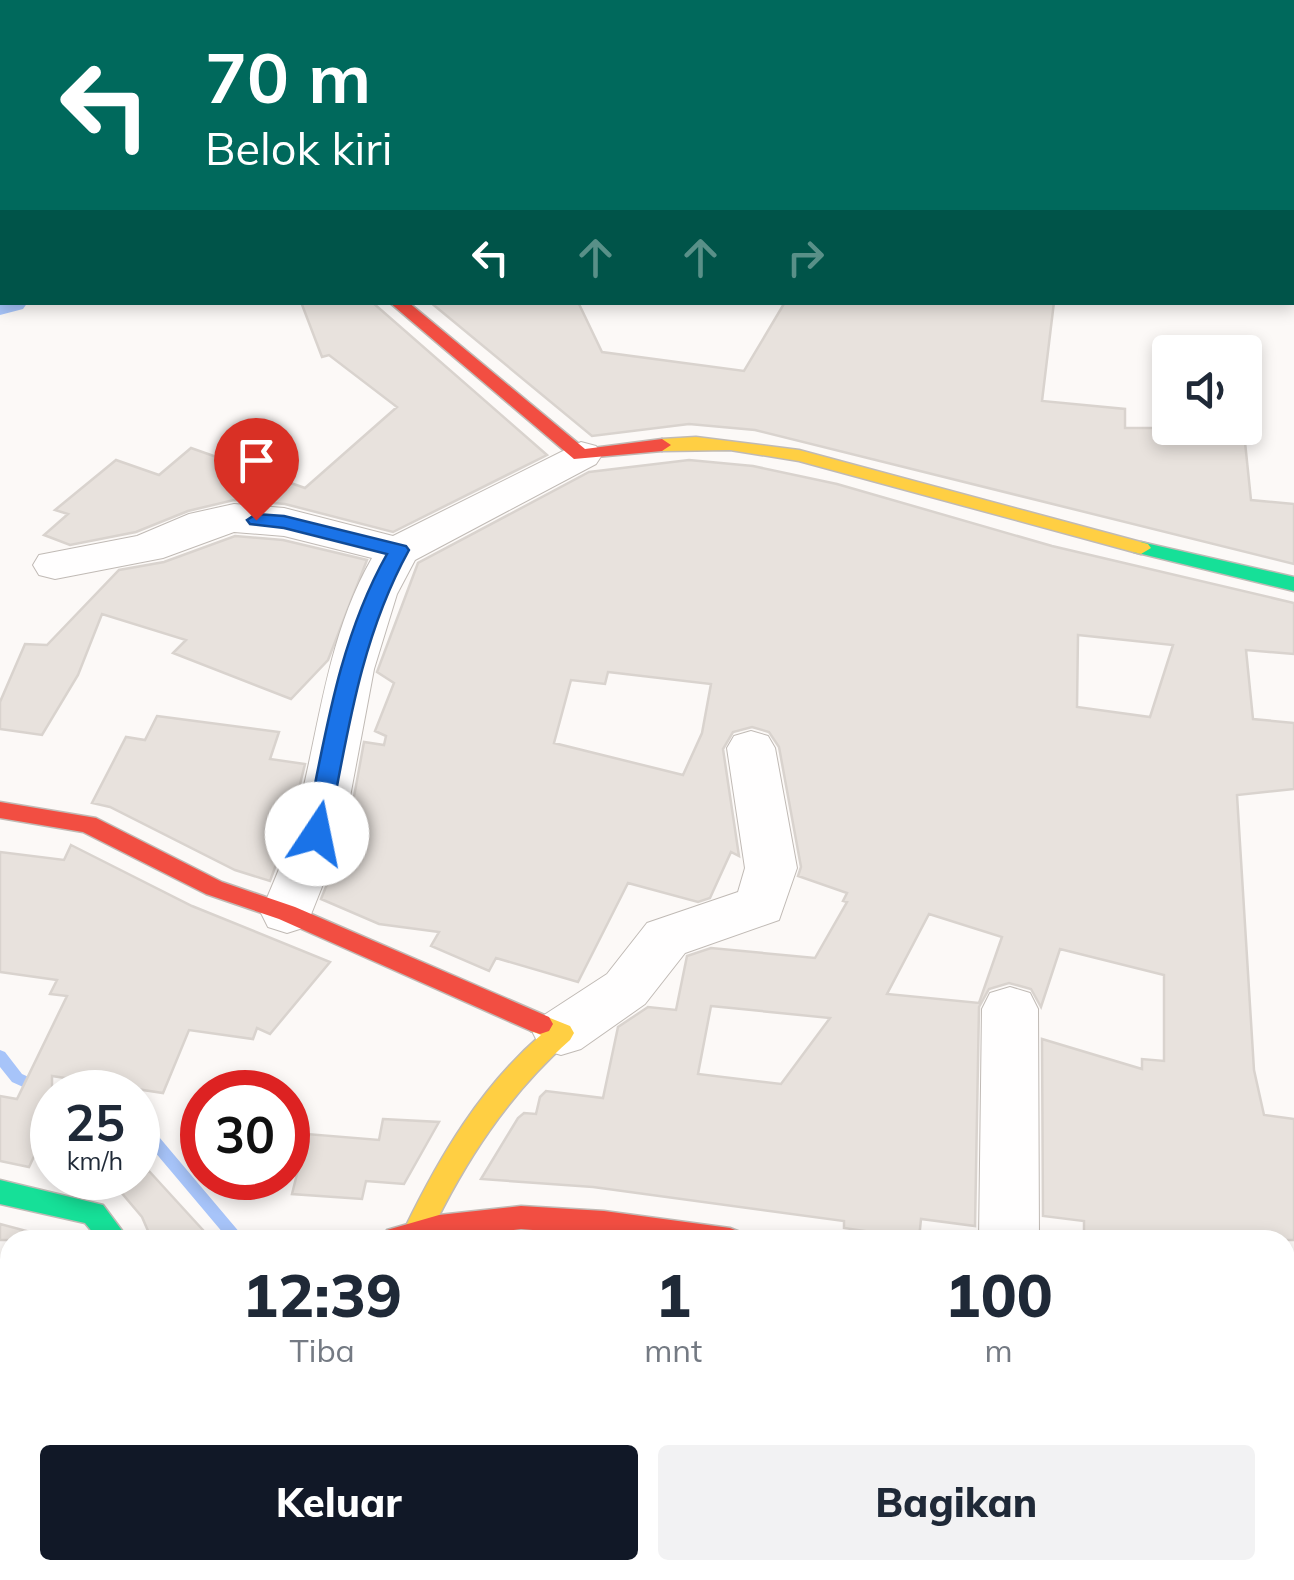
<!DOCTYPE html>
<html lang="id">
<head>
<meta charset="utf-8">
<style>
  :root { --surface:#fff; --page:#f2f2f3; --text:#1f2937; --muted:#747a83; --accent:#111827 }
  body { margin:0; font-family:Mulish,sans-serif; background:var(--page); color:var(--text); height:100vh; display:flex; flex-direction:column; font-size:38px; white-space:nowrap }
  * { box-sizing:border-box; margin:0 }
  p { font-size:32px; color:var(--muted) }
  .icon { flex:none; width:55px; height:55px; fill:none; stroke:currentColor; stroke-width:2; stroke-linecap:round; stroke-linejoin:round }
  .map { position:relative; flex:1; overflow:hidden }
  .details { position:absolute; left:0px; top:1230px; width:1295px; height:350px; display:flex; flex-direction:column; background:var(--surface); border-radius:30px 30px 0 0; box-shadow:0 5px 15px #0003 }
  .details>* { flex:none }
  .hud { position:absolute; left:0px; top:0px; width:1295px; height:305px; box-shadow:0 5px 15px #0003; background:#00695c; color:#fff; overflow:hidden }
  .buttons { position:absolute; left:1152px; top:335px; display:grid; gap:20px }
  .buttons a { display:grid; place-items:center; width:110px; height:110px; border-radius:10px; background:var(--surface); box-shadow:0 5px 15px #0003; font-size:50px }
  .speed { position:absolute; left:30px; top:1070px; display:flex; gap:20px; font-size:50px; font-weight:700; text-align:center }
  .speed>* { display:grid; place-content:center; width:130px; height:130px; border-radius:50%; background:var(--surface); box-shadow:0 5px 15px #0003; line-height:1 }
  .speed small { font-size:25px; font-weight:400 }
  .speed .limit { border:15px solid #d22; background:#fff; color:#111 }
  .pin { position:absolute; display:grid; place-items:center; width:85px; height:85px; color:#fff; margin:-102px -42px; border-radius:50% 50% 50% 0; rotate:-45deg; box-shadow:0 0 10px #0007 }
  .pin .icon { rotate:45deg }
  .me { position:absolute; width:110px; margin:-55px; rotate:11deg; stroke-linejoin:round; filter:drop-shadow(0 0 8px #0008) }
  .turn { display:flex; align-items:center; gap:35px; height:210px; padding:0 40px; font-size:45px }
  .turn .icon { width:130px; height:130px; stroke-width:2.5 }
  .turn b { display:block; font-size:70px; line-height:85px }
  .lanes { display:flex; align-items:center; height:95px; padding:0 40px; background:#0003; justify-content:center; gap:50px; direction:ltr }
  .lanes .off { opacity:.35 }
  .eta { display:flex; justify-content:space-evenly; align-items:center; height:170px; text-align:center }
  .eta b { font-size:60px; font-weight:800; line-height:70px }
  .cta { display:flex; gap:20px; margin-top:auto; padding:20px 40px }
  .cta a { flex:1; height:115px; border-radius:10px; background:var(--accent); color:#fff; font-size:40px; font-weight:800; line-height:115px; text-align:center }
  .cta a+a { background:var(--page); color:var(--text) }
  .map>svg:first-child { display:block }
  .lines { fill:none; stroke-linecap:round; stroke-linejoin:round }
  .stream { fill:#a7c4f9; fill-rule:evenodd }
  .canal { fill:#a7c4f9; fill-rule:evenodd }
  .building { fill:#e8e2dd; stroke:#d9d3ce; stroke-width:2.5; fill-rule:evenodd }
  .lane-casing { stroke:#c0bab5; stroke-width:3 }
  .street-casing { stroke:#c0bab5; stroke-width:2 }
  .fast-casing { stroke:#c0bab5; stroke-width:3 }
  .slow-casing { stroke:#c0bab5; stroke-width:3 }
  .jam-casing { stroke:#c0bab5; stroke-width:3 }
  .lane { fill:#fffefe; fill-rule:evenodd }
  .street { fill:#fffefe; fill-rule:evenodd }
  .fast { fill:#16e098; fill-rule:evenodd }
  .slow { fill:#ffcf43; fill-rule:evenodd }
  .jam { fill:#f24e42; fill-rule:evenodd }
  .route { fill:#1a73e8; stroke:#114b97; stroke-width:2.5 }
</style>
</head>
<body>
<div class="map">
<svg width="1294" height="1580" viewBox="0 0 1294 1580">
  <rect width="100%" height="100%" fill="#fcf9f7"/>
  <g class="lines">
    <path class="stream" d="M 0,1050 L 5,1052 L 22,1074 L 57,1090 L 58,1092 L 52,1092 L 52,1100 L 12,1082 L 0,1067 Z
      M 138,1116 L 143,1118 L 246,1240 L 229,1240 L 138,1132 Z
      M 496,1570 L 517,1570 L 523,1580 L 502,1580 Z"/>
    <path class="canal" d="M 0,294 L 2,302 L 28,302 L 23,309 L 0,315 Z"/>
  </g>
  <path class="building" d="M 301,302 L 372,302 L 547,455 L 393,532 L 285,504 L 234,500 L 188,511 L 136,532 L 70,545 L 44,535 L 68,514 L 55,510 L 116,460 L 159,475 L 191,448 L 305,488 L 397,407 L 329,355 L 322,357 Z
    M 430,302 L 578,302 L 602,352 L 744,371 L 785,302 L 1054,302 L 1042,401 L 1125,409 L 1125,428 L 1237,428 L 1239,442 L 1245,442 L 1251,500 L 1294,504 L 1294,564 L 755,430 L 689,424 L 592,436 Z
    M 689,460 L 753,466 L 837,484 L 1052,546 L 1294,603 L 1294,654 L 1246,650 L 1253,719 L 1294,723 L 1294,789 L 1237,795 L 1254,1070 L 1264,1115 L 1294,1119 L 1294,1240 L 1084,1240 L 1084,1221 L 1043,1216 L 1042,1039 L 1142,1069 L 1142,1059 L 1164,1061 L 1164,975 L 1060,949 L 1041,1007 L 1031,989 L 1009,983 L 989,989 L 979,1007 L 975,1226 L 921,1219 L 919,1239 L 844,1228 L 844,1221 L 593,1187 L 481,1179 L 518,1118 L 524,1113 L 536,1114 L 540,1097 L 546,1091 L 603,1098 L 618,1027 L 648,1007 L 676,1010 L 687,956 L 711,948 L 815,958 L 847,902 L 843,901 L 847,893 L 798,876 L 801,867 L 779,747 L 769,732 L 752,727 L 733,732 L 723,749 L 739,856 L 731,852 L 710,898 L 698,902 L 628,883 L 578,982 L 496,958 L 489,971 L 431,946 L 439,932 L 379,924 L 321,899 L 347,835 L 364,742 L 384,745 L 386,736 L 375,731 L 394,683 L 377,672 L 418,563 L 589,472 ZM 1078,635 L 1173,645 L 1150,717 L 1077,707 ZM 608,672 L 711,684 L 702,733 L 683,775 L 554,743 L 571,680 L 605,684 ZM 929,914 L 1002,937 L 979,1003 L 887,994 ZM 711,1006 L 830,1018 L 781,1084 L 698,1074 Z
    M 235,536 L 283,540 L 367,560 L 328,660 L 291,699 L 173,653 L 186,640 L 102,614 L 78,675 L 42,735 L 0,729 L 0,702 L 25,644 L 47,645 L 119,570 L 164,562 Z
    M 157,716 L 279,732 L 270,759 L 305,764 L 288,832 L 270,881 L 235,870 L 110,807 L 92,803 L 126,737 L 145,740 Z
    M 71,845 L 192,906 L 330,962 L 270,1034 L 257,1028 L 253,1039 L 189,1030 L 163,1093 L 52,1076 L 52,1136 L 44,1135 L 29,1167 L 0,1161 L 0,1096 L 17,1099 L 67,996 L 50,994 L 57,980 L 0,972 L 0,852 L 64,860 Z
    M 383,1119 L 439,1122 L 404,1184 L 366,1181 L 362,1199 L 292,1194 L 307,1134 L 379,1140 Z
    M 149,1171 L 212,1240 L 152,1240 L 142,1217 L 120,1191 Z
    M 0,1224 L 60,1240 L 0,1240 Z"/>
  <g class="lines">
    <g class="lane-casing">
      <path id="lane" d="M 39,0 L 57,0 L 59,2 L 41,2 Z"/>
    </g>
    <g class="street-casing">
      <path id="street" d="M 830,0 L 862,0 L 864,2 L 832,2 Z
        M 978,0 L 1010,0 L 1012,2 L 980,2 Z
        M 1089,0 L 1121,0 L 1123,2 L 1091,2 Z
        M 1280,0 L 1294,0 L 1294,14 L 1292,2 Z
        M 581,442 L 596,446 L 602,455 L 596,464 L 415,560 L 397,594 L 374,669 L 343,834 L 306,927 L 287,933 L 268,927 L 261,913 C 271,887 284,860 292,833 C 319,740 323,644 372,558 L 284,536 L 234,532 L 163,558 L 55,579 L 39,575 L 33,565 L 39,555 L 137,536 L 189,514 L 234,504 L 284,508 L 393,536 Z
        M 751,731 L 768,736 L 775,748 L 797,868 L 779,920 L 685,953 L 645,1004 L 581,1049 L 561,1055 L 541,1049 L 533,1033 L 541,1017 L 607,974 L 647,923 L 738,892 L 745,868 L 727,748 L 734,736 Z
        M 1010,987 L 1030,993 L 1038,1009 L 1039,1240 L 979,1240 L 982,1009 L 990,993 Z"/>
    </g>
    <g class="fast-casing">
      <path id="fast" d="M 1141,542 L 1294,577 L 1294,591 L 1134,552 L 1131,548 L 1134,544 Z
        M 0,1180 L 103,1205 L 129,1240 L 99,1240 L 85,1223 L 0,1204 Z
        M 19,1570 L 53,1570 L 49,1580 L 14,1580 Z"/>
    </g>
    <g class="slow-casing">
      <path id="slow" d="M 696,437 L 799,450 L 1148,544 L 1151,548 L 1141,554 L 799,461 L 730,450 L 662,451 L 653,445 L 662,439 Z
        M 540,1014 L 570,1026 L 574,1033 L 570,1040 C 507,1096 465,1161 429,1236 L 419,1240 L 409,1236 L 405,1228 C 440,1156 480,1088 541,1035 L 531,1031 L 527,1024 L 531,1017 Z"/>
    </g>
    <g class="jam-casing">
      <path id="jam" d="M 389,302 L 408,302 L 585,449 L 662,439 L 671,445 L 662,451 L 574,459 Z
        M 0,802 L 96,818 L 222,882 L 295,907 L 549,1017 L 553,1024 L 549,1031 L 540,1034 L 531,1031 L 279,919 L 206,894 L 83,832 L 0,818 Z
        M 521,1206 L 604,1211 L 730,1228 L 740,1232 L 744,1240 L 650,1240 L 521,1229 L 433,1240 L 383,1238 L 387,1230 L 439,1215 Z
        M 1285,1287 L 1294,1288 L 1294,1314 L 1285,1313 Z"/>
    </g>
    <use href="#lane" class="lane"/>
    <use href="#street" class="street"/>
    <use href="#fast" class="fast"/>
    <use href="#slow" class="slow"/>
    <use href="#jam" class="jam"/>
  </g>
  <path class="route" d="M 256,514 L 284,516 L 406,546 L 409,550 C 360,639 347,736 328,834 L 317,843 L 305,834 C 325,738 338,641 387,554 L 284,528 L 250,524 L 247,520 Z"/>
</svg>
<div class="buttons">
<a><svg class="icon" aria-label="sound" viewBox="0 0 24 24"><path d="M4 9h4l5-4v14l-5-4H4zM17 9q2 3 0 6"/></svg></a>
</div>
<div class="speed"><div>25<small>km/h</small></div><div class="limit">30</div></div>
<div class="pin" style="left:256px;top:520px;background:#d93025"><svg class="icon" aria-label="arrive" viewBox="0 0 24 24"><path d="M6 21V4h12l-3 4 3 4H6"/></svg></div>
<svg class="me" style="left:317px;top:834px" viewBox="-20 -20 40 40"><circle r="19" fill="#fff"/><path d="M0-13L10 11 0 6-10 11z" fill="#1a73e8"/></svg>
<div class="hud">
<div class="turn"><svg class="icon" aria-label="left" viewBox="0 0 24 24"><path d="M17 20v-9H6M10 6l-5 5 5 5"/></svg><div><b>70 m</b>Belok kiri</div></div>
<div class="lanes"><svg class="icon" aria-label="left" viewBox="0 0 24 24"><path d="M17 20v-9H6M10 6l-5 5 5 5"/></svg><svg class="icon off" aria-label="ahead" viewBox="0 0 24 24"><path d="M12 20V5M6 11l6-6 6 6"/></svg><svg class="icon off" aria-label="ahead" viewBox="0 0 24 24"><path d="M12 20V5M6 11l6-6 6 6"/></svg><svg class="icon off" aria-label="right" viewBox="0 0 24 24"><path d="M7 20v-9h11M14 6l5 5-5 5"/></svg></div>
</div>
<section class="details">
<div class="eta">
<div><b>12:39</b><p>Tiba</p></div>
<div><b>1</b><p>mnt</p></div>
<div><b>100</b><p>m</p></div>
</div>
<div class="cta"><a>Keluar</a><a>Bagikan</a></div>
</section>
</div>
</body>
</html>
